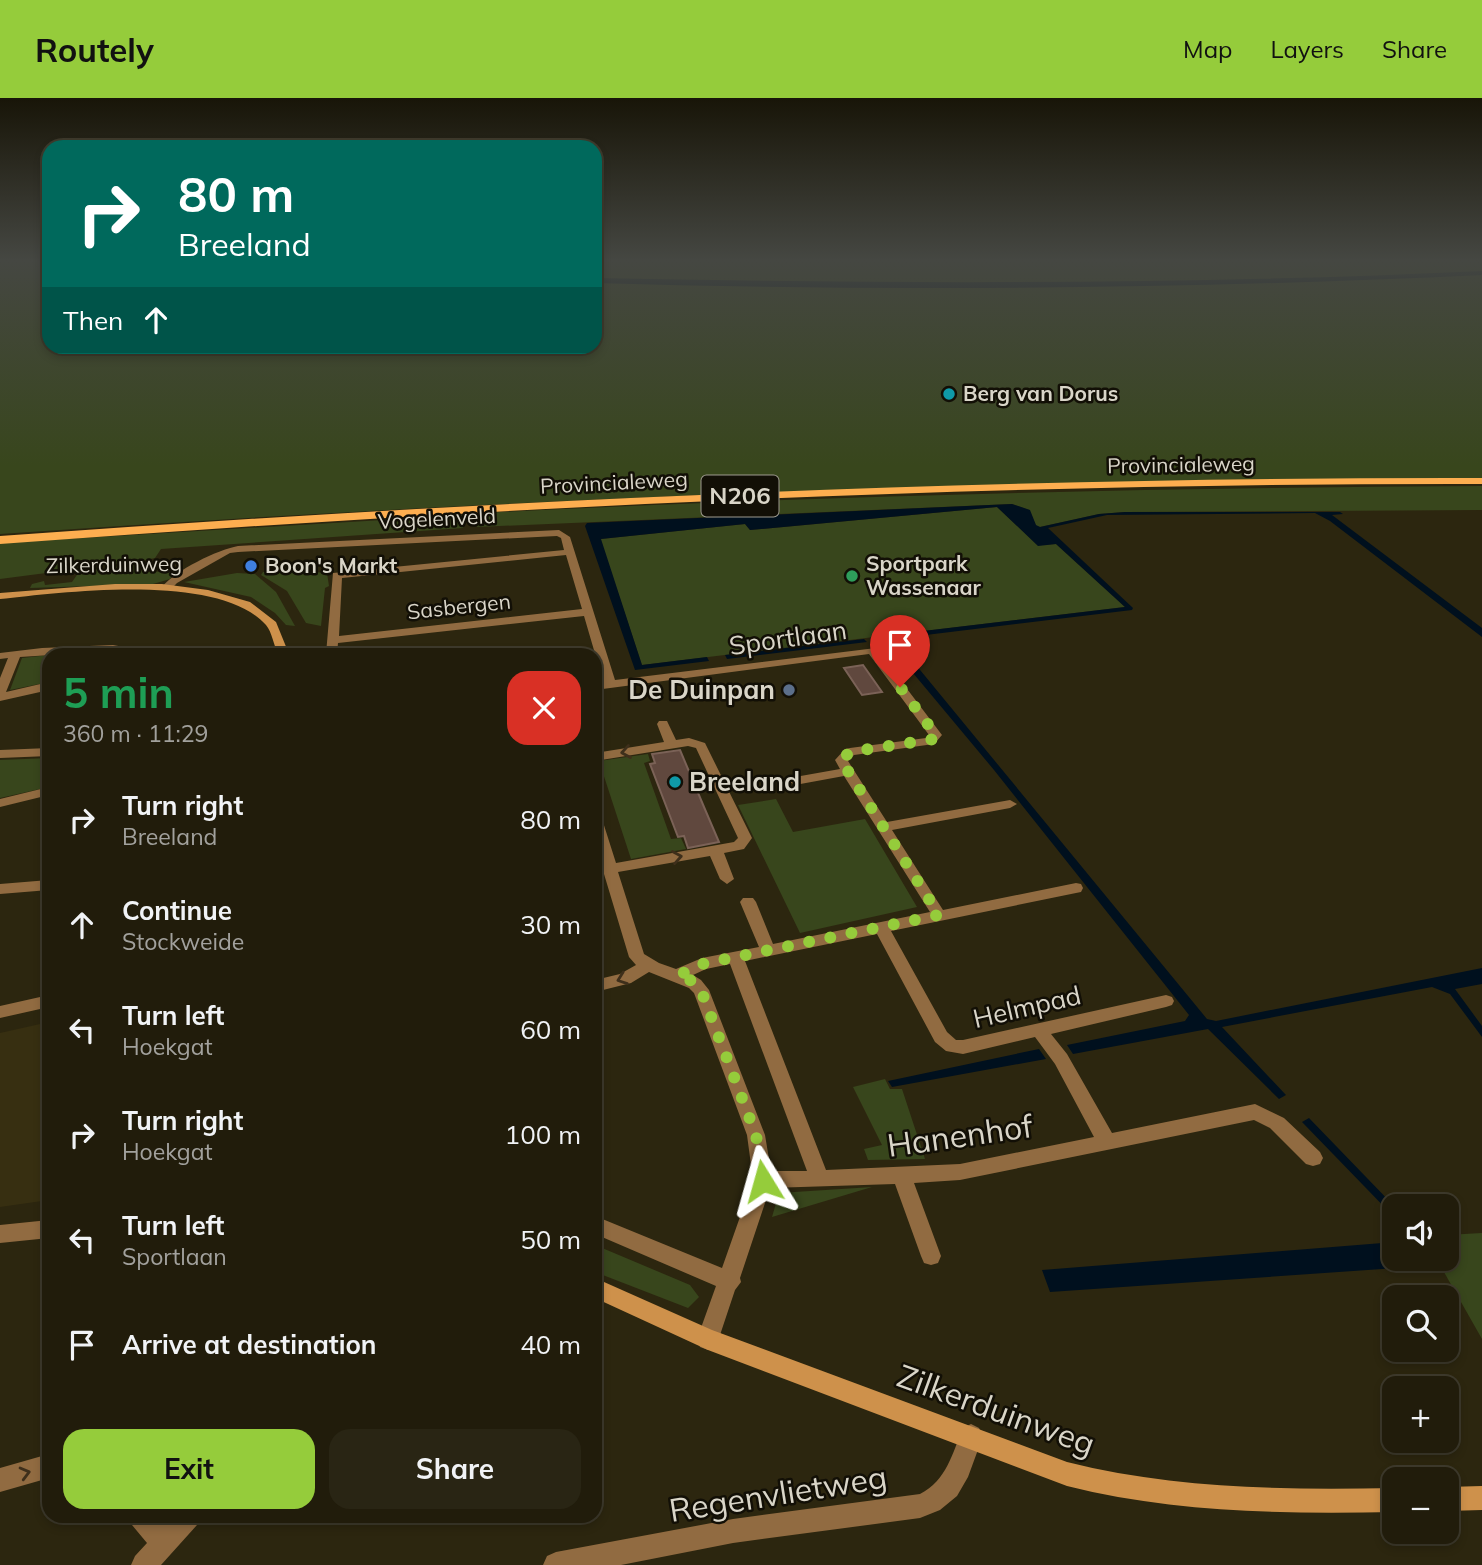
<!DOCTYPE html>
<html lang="en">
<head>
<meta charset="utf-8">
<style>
  :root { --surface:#211c0b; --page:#292514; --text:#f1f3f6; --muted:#a2a19d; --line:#3e3a2c; --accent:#95cc3b }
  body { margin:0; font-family:Mulish,sans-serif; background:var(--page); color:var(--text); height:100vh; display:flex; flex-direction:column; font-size:26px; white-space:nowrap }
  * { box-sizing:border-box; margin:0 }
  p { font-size:23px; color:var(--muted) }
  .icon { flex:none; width:38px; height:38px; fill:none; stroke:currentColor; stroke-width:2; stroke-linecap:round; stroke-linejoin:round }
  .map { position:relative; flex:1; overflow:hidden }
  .details { position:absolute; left:42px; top:550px; width:560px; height:875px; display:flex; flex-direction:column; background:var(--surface); border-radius:21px; box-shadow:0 4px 10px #0003,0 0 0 2px var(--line) }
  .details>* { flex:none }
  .top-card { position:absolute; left:42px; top:42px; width:560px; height:214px; border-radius:21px; box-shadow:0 4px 10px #0003,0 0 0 2px var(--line); background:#00695c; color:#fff; overflow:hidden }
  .buttons { position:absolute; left:1382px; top:1096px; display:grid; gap:14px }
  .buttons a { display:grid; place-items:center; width:77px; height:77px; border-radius:14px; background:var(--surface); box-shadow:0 4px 10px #0003,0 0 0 2px var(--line); font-size:35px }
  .pin { position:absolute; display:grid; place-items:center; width:60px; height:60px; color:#fff; margin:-72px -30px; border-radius:50% 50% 50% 0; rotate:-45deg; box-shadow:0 0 7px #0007 }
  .pin .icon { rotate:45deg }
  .me { position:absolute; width:77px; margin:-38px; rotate:352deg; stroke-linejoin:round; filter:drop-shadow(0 0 5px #0008) }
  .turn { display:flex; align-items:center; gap:24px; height:147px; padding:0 21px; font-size:32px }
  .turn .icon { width:91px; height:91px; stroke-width:2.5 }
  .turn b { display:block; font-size:49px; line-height:60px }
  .then { display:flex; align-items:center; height:66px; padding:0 21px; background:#0003; gap:14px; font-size:26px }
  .round { display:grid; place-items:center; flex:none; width:74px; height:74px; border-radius:21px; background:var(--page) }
  .overview { display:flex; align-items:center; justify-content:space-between; height:119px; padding:0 21px }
  h1 { font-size:42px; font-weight:700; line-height:52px; color:#1e9e55 }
  .action { display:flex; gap:14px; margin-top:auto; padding:14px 21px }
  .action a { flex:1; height:80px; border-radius:21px; background:var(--accent); color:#111; font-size:28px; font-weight:700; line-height:80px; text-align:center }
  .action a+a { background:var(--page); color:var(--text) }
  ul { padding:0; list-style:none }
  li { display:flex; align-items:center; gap:21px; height:105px; padding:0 21px }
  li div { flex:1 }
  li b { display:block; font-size:26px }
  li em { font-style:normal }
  header { display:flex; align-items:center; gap:42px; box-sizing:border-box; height:98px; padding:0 35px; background:var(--accent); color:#111 }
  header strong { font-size:33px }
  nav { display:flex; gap:38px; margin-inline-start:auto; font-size:24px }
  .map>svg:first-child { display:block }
  .built { fill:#372f11 }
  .green { fill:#38461c }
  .water { fill:#00101e }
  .building { fill:#60483e; stroke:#7b6257; stroke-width:2 }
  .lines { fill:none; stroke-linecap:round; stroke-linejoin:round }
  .street { fill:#916b41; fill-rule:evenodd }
  .secondary { fill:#ce914b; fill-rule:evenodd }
  .primary { fill:#fdae50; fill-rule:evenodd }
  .oneway { stroke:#3e2f1b }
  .route { stroke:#95cc3b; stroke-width:12; stroke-dasharray:0 21.6 }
  .culture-dot { fill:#0f9aa8; stroke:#120f06; stroke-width:2.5 }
  .shop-dot { fill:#3f7fe0; stroke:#120f06; stroke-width:2.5 }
  .leisure-dot { fill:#2e9e5b; stroke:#120f06; stroke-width:2.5 }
  .service-dot { fill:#5c6f8a; stroke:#120f06; stroke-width:2.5 }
  .labels { text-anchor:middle; stroke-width:5; stroke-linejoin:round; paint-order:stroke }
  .far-poi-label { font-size:21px; font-weight:bold; fill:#d9d5c8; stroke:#120f06; text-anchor:start }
  .far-street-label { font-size:21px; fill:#d9d5c8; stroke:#120f06 }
  .shield { fill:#120f06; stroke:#9d9a8e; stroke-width:2 }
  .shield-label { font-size:24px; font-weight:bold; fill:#d9d5c8 }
  .street-label { font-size:26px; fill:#d9d5c8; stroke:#120f06 }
  .poi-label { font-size:26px; font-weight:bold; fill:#d9d5c8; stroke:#120f06; text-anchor:end }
  .near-street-label { font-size:32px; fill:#d9d5c8; stroke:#120f06 }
</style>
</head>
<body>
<header>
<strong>Routely</strong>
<nav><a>Map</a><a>Layers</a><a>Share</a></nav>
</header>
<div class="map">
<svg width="1482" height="1467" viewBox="0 0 1482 1467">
  <rect width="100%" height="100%" fill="#2c260f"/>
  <path class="built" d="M 49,924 L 49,1102 L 0,1109 L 0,935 Z"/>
  <path class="green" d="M 0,163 L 49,163 L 49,248 L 595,248 L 595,163 L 1482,163 L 1482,381 C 1291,384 1099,384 908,390 C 605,399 302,415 0,436 Z
    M 1482,388 L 1482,412 L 1125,414 L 1099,416 L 1040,429 L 1036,428 L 1029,412 L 1012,406 L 477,429 L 482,415 C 815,398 1149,390 1482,388 Z
    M 997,409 L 1038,447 L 1056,446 L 1125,509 L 642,567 L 600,441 L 745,426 L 750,432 Z
    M 466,417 L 463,430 L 161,451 L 155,460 L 146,462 L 0,481 L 0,445 Z
    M 144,465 L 140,471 L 149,471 L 147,474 L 176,473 L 170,481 L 153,486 L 30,490 L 32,486 L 44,483 L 45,487 L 72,484 L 79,474 L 51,477 Z
    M 291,472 L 327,475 L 329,488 L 325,490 L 321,528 L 306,525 L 287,493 L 261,477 L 263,474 Z
    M 237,475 L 255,476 L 276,494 L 295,528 L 286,527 L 275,515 L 251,499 L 184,484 Z
    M 49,557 L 49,584 L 10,592 L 22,560 Z
    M 648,656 L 650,663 L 644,665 L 671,741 L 681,740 L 686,751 L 631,761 L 599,663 Z
    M 49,660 L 49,689 L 0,700 L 0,662 Z
    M 776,701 L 793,734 L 865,721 L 917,809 L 800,835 L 738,707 Z
    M 885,981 L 890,991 L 902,991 L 925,1061 L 868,1062 L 864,1051 L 882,1047 L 853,989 Z
    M 872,1089 L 772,1119 L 779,1095 Z
    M 1482,1135 L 1482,1241 L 1436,1160 L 1447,1160 L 1447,1137 Z
    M 595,1147 L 690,1187 L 699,1199 L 688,1210 L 595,1174 Z"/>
  <path class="water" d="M 1482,173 L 1482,177 C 1187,191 890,194 595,185 L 595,180 C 891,186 1187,187 1482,173 Z
    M 1012,406 L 1030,412 L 1036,427 L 1040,429 L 1099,416 L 1125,414 L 1340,414 L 1343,416 L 1332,417 L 1482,530 L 1482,539 L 1330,423 L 1315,415 L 1107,417 L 1048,430 L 1133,510 L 1132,512 L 893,541 L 895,543 L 886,544 L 881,538 L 1125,509 L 1056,446 L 1038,448 L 997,409 L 750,432 L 745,426 L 601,441 L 642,567 L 707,559 L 709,563 L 635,572 L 585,428 L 587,425 Z
    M 864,541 L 867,544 L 727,561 L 725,557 Z
    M 902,550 L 1207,921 L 1216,923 L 1482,870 L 1482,886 L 1455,891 L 1482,928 L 1482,939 L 1450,896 L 1432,889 L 1222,929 L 1286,997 L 1279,1001 L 1208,931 L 1073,956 L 1067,947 L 1185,923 L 1189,917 L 994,672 L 893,551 Z
    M 1039,951 L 1046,961 L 892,989 L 888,983 Z
    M 1309,1020 L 1395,1109 L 1395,1120 L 1302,1024 Z
    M 1395,1144 L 1395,1160 L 1436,1160 L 1440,1167 L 1050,1194 L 1042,1172 Z"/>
  <path class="building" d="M 863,567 L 882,594 L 862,597 L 844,570 Z
    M 680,652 L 704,709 L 719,744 L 688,750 L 684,738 L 678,739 L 650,666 L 655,665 L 652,656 Z"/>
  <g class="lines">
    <path class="street" d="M 559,432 L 570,439 L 615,582 L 876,550 L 942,637 L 934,646 L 854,657 L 848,663 L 887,724 L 1010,702 L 1017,706 L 1010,710 L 892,732 L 943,812 L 1076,785 L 1081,786 L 1083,790 L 1081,794 L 1076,795 L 891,833 L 947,934 L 956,942 L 963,942 L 1166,897 L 1172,899 L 1174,903 L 1172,907 L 1166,909 L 1051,936 L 1067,956 L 1112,1035 L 1255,1006 L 1284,1020 L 1320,1054 L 1323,1060 L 1320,1066 L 1313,1068 L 1306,1066 L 1270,1030 L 1254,1022 L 960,1082 L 914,1085 L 941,1158 L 938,1165 L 931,1167 L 924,1165 L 921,1158 L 895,1086 L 770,1090 L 740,1180 L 741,1184 L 735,1192 L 716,1249 L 708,1252 L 700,1249 L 697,1241 L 716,1188 L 595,1136 L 595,1118 L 722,1170 L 753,1082 L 747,1037 L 694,895 L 689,890 L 649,874 L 631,885 L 595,894 L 595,882 L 620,876 L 636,867 L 629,859 L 604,776 L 595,778 L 595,768 L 602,767 L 595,744 L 595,717 L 602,721 L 616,765 L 734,744 L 738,740 L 696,650 L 688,648 L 595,663 L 595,655 L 664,644 L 657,626 L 659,623 L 667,623 L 676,642 L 689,640 L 705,645 L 752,740 L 744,751 L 724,755 L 734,781 L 727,786 L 720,781 L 710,758 L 618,774 L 644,856 L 659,865 L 676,871 L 702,860 L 759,849 L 740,804 L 743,800 L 753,800 L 756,804 L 773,846 L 930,814 L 844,678 L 795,687 L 788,683 L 795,679 L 840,671 L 835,662 L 845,651 L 850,650 L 926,640 L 929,637 L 869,556 L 595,592 L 595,584 L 603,583 L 584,518 L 338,545 L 337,556 L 326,556 L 333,475 L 564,452 L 561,440 L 557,438 L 238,454 L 230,455 L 177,485 L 171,491 L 162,489 C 176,472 217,452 238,448 ZM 566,457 L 582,511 L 339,538 L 342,480 ZM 877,836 L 935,944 L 946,953 L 963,956 L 1035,939 L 1055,966 L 1094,1039 L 960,1066 L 826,1072 L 745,863 ZM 730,866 L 807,1073 L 771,1073 L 765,1037 L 709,892 L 701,882 L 693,877 L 706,871 Z
      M 113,547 L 129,550 L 132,556 L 121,556 L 113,553 L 20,559 L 6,594 L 49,584 L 49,592 L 0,603 L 0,580 L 8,560 L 0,561 L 0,555 L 42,550 Z
      M 49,650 L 49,658 L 0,660 L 0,652 Z
      M 49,689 L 49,697 L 0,709 L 0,701 Z
      M 49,782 L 49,792 L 0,796 L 0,786 Z
      M 49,897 L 49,909 L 0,920 L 0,908 Z
      M 49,1122 L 49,1140 L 0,1145 L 0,1127 Z
      M 971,1326 L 979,1330 L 983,1338 L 968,1379 L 957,1398 L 940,1412 L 920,1420 L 733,1445 L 621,1467 L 543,1467 L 547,1458 L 556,1454 L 733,1421 L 920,1396 C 947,1382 952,1356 963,1330 Z
      M 49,1356 L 49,1380 L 0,1394 L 0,1370 Z
      M 129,1418 L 156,1418 L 164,1427 L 172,1418 L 200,1418 L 197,1427 L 161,1467 L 131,1467 L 135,1458 L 147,1445 L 132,1427 Z"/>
    <path class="secondary" d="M 115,486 L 162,486 L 208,492 L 250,504 L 276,524 L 289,556 L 278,556 C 274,548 272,534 266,527 C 219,474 65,494 0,501 L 0,495 Z
      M 595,1180 L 712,1232 L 1067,1364 C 1175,1391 1284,1392 1395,1390 L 1395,1414 C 1284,1416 1175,1415 1067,1388 L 708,1252 L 595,1200 Z
      M 1482,1388 L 1482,1412 L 1447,1413 L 1447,1389 Z"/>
    <path class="primary" d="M 1482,380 L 1482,386 C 988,385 493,409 0,446 L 0,438 C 493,402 988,379 1482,380 Z"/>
  </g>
  <defs><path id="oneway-chevron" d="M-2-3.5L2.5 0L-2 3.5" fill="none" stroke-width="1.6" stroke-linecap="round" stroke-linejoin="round" transform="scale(1.75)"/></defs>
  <g class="oneway">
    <use href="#oneway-chevron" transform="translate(626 654) rotate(171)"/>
    <use href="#oneway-chevron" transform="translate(677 759) rotate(-10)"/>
    <use href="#oneway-chevron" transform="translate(622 881) rotate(160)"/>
    <use href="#oneway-chevron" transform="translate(25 1375) rotate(-15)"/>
  </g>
  <linearGradient id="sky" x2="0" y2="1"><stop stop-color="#181508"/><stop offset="0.44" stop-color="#454742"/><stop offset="1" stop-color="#454742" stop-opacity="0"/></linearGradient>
  <rect width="1482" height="368" fill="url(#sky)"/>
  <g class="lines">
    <path class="route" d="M 763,1083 L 756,1037 L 701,892 L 690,882 L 677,878 L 702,866 L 939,817 L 841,662 L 850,654 L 935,641 L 936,637 L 900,589"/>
  </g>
  <g class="culture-dot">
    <circle cx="949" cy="296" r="7"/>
    <circle cx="675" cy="684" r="7"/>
  </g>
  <circle class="shop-dot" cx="251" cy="468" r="7"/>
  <circle class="leisure-dot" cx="852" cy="478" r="7"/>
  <circle class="service-dot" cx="789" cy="592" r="7"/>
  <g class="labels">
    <g class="far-poi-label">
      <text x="963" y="303">Berg van Dorus</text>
      <text x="866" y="473">Sportpark<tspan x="866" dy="24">Wassenaar</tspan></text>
      <text x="265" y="475">Boon's Markt</text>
    </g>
    <g class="far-street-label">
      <text transform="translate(1181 367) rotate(-1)" y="7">Provincialeweg</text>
      <text transform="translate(614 385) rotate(-3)" y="7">Provincialeweg</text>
      <text transform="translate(437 421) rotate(-3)" y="7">Vogelenveld</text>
      <text transform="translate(114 467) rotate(-1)" y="7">Zilkerduinweg</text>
      <text transform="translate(459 509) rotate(-6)" y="7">Sasbergen</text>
    </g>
    <rect class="shield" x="701.5" y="377.5" width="77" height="41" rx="5"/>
    <g class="shield-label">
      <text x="740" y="406">N206</text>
    </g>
    <g class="street-label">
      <text transform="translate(788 540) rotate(-8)" y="9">Sportlaan</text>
      <text transform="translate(1027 909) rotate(-13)" y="9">Helmpad</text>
    </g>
    <g class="poi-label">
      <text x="775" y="601">De Duinpan</text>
      <text x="689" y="693" text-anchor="start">Breeland</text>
    </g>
    <g class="near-street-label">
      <text transform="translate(960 1038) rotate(-8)" y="11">Hanenhof</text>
      <text transform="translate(996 1312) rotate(20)" y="11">Zilkerduinweg</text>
      <text transform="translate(778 1396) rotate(-9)" y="11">Regenvlietweg</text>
    </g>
  </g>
</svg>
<div class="buttons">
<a><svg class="icon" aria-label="sound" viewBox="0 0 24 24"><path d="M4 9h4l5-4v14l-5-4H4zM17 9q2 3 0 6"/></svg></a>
<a><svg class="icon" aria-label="search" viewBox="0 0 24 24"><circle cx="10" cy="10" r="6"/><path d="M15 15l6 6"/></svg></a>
<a>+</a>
<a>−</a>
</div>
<div class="pin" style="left:900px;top:589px;background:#d93025"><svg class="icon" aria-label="arrive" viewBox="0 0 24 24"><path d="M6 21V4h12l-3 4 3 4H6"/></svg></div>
<svg class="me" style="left:763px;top:1083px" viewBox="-20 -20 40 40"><path d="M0-17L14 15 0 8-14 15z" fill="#95cc3b" stroke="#fff" stroke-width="4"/></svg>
<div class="top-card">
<div class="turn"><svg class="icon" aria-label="right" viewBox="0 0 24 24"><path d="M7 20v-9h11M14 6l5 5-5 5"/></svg><div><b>80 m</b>Breeland</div></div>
<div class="then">Then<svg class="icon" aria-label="ahead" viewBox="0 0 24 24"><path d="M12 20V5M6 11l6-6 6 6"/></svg></div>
</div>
<section class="details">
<div class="overview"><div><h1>5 min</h1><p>360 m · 11:29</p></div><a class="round" style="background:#d93025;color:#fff"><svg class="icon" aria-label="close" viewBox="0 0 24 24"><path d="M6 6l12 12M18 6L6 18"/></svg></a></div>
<ul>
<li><svg class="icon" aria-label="right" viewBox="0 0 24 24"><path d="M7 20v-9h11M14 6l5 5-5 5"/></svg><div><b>Turn right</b><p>Breeland</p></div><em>80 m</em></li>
<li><svg class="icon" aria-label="ahead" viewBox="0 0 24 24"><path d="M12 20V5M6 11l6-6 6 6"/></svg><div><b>Continue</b><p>Stockweide</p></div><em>30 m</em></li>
<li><svg class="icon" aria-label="left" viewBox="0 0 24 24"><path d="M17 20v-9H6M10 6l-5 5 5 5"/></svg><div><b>Turn left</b><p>Hoekgat</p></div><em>60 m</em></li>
<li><svg class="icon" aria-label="right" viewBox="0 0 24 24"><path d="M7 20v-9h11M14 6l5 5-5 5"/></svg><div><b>Turn right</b><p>Hoekgat</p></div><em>100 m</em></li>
<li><svg class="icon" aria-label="left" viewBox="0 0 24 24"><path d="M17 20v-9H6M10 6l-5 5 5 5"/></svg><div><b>Turn left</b><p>Sportlaan</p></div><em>50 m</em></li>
<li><svg class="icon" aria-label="arrive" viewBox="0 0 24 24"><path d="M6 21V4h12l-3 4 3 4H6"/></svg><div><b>Arrive at destination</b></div><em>40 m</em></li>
</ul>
<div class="action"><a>Exit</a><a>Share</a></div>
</section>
</div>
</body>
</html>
